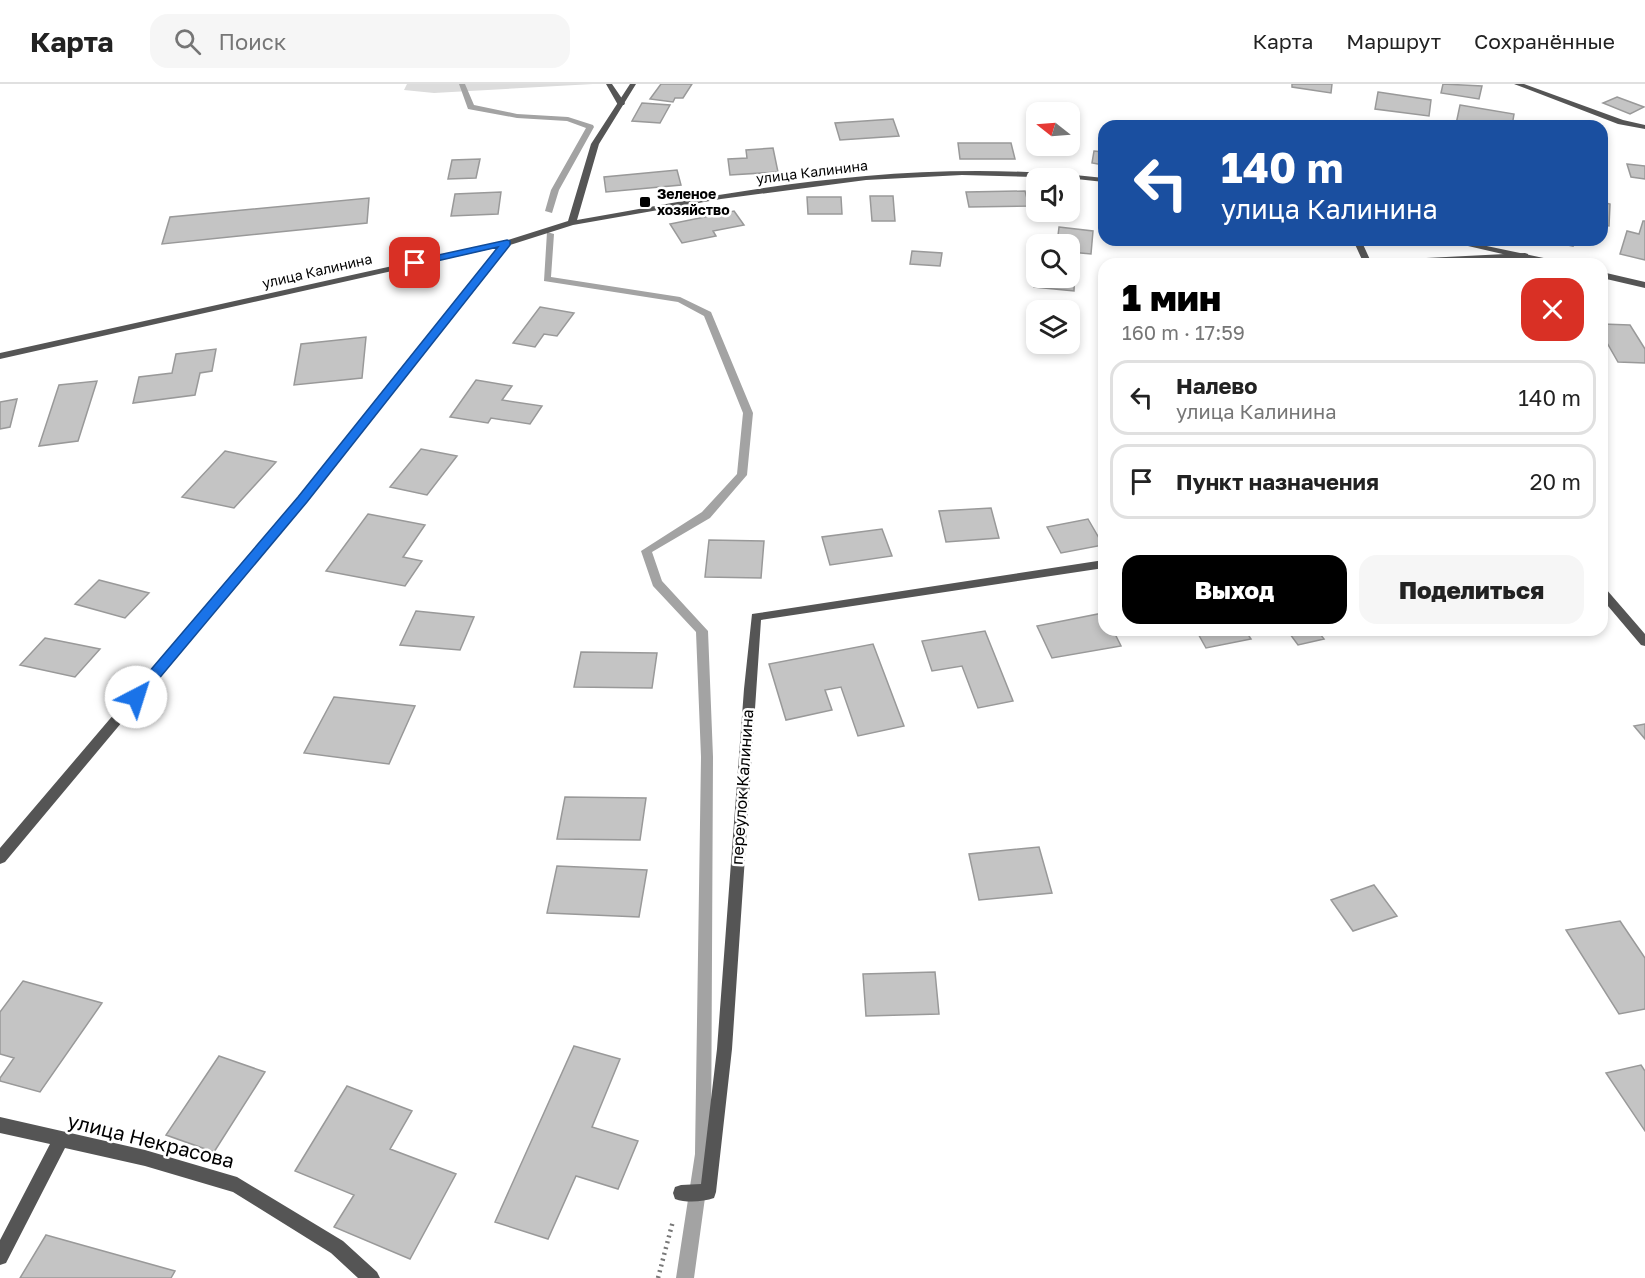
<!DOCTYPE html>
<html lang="ru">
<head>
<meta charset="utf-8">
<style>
  :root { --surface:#fff; --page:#f6f6f6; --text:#222; --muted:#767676; --line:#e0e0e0; --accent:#000 }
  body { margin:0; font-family:"Golos Text",sans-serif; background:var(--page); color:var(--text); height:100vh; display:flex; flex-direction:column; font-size:22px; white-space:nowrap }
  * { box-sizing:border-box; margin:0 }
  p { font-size:20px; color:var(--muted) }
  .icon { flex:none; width:33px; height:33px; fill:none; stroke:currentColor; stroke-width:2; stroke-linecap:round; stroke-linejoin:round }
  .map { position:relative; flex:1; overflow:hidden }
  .panel { position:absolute; left:1098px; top:174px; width:510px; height:378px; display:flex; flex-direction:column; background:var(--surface); border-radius:18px; box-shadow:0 3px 9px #0003 }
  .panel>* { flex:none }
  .top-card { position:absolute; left:1098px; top:36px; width:510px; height:126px; border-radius:18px; box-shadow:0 3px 9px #0003; background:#1a4fa0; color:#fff; overflow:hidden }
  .needle { width:39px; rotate:287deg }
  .fabs { position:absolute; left:1026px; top:18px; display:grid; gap:12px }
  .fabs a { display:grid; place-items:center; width:54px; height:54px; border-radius:12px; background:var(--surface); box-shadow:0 3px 9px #0003; font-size:30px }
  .pin { position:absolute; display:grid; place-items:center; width:51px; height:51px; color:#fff; margin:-26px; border-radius:12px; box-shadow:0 3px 9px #0006 }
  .me { position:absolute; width:66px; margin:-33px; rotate:40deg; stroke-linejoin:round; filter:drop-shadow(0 0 4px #0008) }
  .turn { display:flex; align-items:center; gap:21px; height:126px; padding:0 24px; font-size:27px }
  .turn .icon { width:78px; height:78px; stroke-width:2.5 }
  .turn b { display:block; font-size:42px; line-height:51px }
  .round { display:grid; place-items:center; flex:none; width:63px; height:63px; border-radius:18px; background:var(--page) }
  .overview { display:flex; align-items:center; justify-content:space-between; height:102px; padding:0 24px }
  h1 { font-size:36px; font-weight:800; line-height:45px; color:var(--accent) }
  .primary-button { display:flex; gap:12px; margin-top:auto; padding:12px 24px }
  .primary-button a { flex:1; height:69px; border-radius:18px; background:var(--accent); color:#fff; font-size:24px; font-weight:800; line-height:69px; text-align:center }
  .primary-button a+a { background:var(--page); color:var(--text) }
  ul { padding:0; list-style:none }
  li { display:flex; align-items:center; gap:18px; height:75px; margin:0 12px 9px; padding:0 12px; border:3px solid var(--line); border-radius:18px }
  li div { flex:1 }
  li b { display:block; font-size:22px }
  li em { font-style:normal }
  header { display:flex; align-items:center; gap:36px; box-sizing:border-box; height:84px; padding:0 30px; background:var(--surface); border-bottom:2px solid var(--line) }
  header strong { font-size:28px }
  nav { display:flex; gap:33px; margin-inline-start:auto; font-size:21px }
  .search { width:420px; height:54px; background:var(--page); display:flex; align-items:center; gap:15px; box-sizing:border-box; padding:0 21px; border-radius:18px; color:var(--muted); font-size:22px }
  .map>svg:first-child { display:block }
  .green { fill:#dcdcdc }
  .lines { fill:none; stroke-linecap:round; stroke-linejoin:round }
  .stream { fill:#a3a3a3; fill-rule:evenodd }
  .building { fill:#c4c4c4; stroke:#999; stroke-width:1.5 }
  .path { stroke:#777; stroke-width:4.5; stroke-dasharray:2 4; stroke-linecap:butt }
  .lane { fill:#555; fill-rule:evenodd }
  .street { fill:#555; fill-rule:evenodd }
  .route { fill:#1a73e8; stroke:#114b97; stroke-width:1.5 }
  .poi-dot { fill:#000; stroke:#fff; stroke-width:2 }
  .labels { text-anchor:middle; stroke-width:5; stroke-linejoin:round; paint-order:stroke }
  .far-street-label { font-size:14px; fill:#000; stroke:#fff }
  .far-poi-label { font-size:14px; font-weight:bold; fill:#000; stroke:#fff; text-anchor:start }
  .street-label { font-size:16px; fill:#000; stroke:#fff }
  .near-street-label { font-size:20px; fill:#000; stroke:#fff }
</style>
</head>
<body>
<header>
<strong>Карта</strong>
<div class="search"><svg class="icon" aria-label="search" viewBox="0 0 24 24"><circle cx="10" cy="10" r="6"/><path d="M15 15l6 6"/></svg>Поиск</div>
<nav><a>Карта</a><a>Маршрут</a><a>Сохранённые</a></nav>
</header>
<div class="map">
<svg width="1645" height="1194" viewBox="0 0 1645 1194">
  <rect width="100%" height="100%" fill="#fff"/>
  <path class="green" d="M 407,0 L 593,0 L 434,9 L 404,6 Z"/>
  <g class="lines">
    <path class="stream" d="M 459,0 L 465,0 L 474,21 L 517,30 L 568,33 L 593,41 L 594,43 L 559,106 L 552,129 L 545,127 L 551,106 L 586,44 L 567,37 L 517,34 L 468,25 Z
      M 547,148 L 554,150 L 551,193 L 680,213 L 711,228 L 753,329 L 747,391 L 710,434 L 652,468 L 662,497 L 708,547 L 713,673 L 711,1070 L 694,1194 L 676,1194 L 695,1070 L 701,673 L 696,548 L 653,502 L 641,467 L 702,428 L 737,390 L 743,329 L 704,232 L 678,218 L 544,197 Z"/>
  </g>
  <path class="building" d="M 661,0 L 692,0 L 683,14 L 675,14 L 673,18 L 650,15 Z
    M 1292,0 L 1332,0 L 1331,9 L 1292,3 Z
    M 1443,0 L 1482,2 L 1479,15 L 1441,9 Z
    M 1378,8 L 1431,16 L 1429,32 L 1375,25 Z
    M 1617,13 L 1644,23 L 1630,30 L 1603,19 Z
    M 642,19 L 670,21 L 660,39 L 632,37 Z
    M 1460,21 L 1514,30 L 1512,42 L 1470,42 L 1456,40 Z
    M 893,35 L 899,52 L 840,56 L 835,39 Z
    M 958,59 L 1011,59 L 1015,75 L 960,75 Z
    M 773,64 L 778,88 L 730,91 L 728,75 L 747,74 L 746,66 Z
    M 1094,67 L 1104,68 L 1104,81 L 1092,79 Z
    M 480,75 L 476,94 L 448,95 L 452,76 Z
    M 1627,80 L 1645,82 L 1645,95 L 1631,93 Z
    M 677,86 L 681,101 L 606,108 L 604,93 Z
    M 1025,107 L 1029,122 L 969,123 L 966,108 Z
    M 501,108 L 498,130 L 451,132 L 455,110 Z
    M 870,112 L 893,112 L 895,137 L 872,137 Z
    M 807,113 L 841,113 L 842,130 L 808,130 Z
    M 369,114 L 367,139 L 162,160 L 170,133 Z
    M 1602,118 L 1610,120 L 1609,142 L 1602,141 Z
    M 734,127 L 744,141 L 713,147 L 716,152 L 682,159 L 670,140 Z
    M 1643,137 L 1645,137 L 1645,176 L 1620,170 L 1627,147 L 1639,150 Z
    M 1059,143 L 1093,147 L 1091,170 L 1070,168 L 1070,160 L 1057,160 Z
    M 1542,156 L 1573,156 L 1573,162 Z
    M 912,167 L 942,169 L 940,182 L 910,180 Z
    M 1036,178 L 1036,194 L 1070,194 L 1070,181 L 1075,182 L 1074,207 L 1034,203 Z
    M 540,223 L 574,229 L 557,252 L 544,250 L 535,263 L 513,259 Z
    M 1602,240 L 1630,241 L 1645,265 L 1645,279 L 1618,278 L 1602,250 Z
    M 366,253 L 362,294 L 294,301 L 301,260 Z
    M 216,265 L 212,287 L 200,289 L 195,311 L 133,319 L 139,293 L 172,289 L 176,270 Z
    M 476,296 L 512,302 L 502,316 L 542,322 L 530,340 L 491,334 L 488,339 L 450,333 Z
    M 97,297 L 78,357 L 39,362 L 59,301 Z
    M 17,315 L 10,343 L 0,345 L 0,318 Z
    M 421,365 L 457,372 L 427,411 L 390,403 Z
    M 225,367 L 276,378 L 234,424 L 182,413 Z
    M 991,424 L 999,454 L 946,458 L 939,427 Z
    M 368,430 L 425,441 L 403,473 L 422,477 L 405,502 L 326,487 Z
    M 1088,435 L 1103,461 L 1061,469 L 1047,443 Z
    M 882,445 L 892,472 L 830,481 L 822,453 Z
    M 709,456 L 764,457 L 761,494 L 705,493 Z
    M 99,496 L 149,509 L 125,534 L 75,520 Z
    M 416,527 L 474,533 L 460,566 L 400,561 Z
    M 1103,529 L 1104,546 L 1113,546 L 1121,562 L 1052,574 L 1037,542 Z
    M 1196,546 L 1245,546 L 1251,555 L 1206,564 Z
    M 1287,546 L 1317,546 L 1324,555 L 1298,561 Z
    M 985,547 L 1013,617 L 978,624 L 962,582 L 932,587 L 922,557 Z
    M 45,554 L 100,565 L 75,593 L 20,581 Z
    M 873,560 L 904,642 L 858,652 L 841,603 L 825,606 L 832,626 L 786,636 L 769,580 Z
    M 581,568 L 657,569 L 652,604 L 574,603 Z
    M 334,613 L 415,622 L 389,680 L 304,669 Z
    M 1645,640 L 1645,655 L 1634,642 Z
    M 565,713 L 646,714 L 640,756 L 557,755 Z
    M 1039,763 L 1052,809 L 979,816 L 969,770 Z
    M 557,782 L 647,786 L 639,833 L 547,829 Z
    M 1374,801 L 1397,832 L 1353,847 L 1331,816 Z
    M 1620,837 L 1645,874 L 1645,925 L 1619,930 L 1566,846 Z
    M 935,888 L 939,930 L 866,932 L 863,890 Z
    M 23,897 L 102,919 L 40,1008 L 0,997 L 0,994 L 14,974 L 0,970 L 0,928 Z
    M 574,962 L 620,975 L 592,1043 L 638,1057 L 618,1105 L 576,1092 L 548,1155 L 495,1138 Z
    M 219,972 L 265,988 L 214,1068 L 166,1051 Z
    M 1641,981 L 1645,987 L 1645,1047 L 1606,989 Z
    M 347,1002 L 412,1027 L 390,1065 L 456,1090 L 410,1175 L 334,1143 L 354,1111 L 295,1087 Z
    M 46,1151 L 175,1187 L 171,1194 L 20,1194 Z"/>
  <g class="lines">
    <path class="path" d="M 658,1194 L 673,1137"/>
    <path class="lane" d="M 606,0 L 612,0 L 625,19 L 624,21 L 618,21 Z
      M 1525,169 L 1528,170 L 1528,174 L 1417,180 L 1363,180 L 1367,177 Z
      M 1602,504 L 1606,505 L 1645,550 L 1645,562 L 1641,561 L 1602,515 Z"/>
    <path class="street" d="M 630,0 L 636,0 L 599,60 L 577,136 C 673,119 769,100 866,92 C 945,85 1026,85 1104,94 L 1104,98 L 1067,94 L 962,91 L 866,96 L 721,115 L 573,141 L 510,161 L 306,418 L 5,778 L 0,780 L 0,764 L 298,414 L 499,163 L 0,275 L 0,269 L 505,157 L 568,137 L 591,60 Z
      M 1514,0 L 1524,0 L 1623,36 L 1645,41 L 1645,45 L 1618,40 Z
      M 1353,156 L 1361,156 L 1372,180 L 1364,180 Z
      M 1442,156 L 1458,156 L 1558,177 L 1562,180 L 1546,180 Z
      M 1602,188 L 1645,198 L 1645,204 L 1602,194 Z
      M 1104,476 L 1104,484 L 761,536 L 732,965 L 716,1108 L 714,1114 C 703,1118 686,1119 675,1115 L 673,1109 L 675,1103 L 681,1101 L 701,1100 L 717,965 L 744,605 L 752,530 Z
      M 0,1033 L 145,1066 L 237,1093 L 343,1157 L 377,1188 L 380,1194 L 358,1194 L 331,1169 L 233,1108 L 145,1082 L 65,1064 L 6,1179 L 0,1181 L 0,1156 L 50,1060 L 0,1049 Z"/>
  </g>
  <path class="route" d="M 507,156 L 510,157 L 510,161 L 307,418 L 141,616 L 131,616 L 129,613 L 131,609 L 298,413 L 498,163 L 415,182 L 411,181 L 411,177 Z"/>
  <rect class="poi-dot" x="639" y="112" width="12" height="12" rx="3"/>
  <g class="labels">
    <g class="far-street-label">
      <text transform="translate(812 88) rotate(-7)" y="5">улица Калинина</text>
      <text transform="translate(317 187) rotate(-13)" y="5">улица Калинина</text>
    </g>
    <g class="far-poi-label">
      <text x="657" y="115">Зеленое<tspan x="657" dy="16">хозяйство</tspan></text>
    </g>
    <g class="street-label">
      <text transform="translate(742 703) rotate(-86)" y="6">переулок Калинина</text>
    </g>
    <g class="near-street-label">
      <text transform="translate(151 1057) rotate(14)" y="7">улица Некрасова</text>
    </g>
  </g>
</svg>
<div class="fabs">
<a><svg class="needle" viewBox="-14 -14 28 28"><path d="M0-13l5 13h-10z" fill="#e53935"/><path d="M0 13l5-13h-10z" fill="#767676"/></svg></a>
<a><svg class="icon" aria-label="sound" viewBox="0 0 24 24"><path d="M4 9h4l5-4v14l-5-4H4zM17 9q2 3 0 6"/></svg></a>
<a><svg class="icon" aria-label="search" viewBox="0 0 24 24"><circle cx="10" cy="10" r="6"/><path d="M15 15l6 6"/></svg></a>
<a><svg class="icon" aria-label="layers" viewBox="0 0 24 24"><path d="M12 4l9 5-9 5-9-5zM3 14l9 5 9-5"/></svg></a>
</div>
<div class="pin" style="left:415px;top:179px;background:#d93025"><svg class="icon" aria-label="arrive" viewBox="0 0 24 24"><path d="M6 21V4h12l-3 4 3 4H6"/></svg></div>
<svg class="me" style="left:136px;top:613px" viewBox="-20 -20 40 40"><circle r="19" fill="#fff"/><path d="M0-13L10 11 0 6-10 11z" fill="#1a73e8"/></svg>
<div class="top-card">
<div class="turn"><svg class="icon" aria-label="left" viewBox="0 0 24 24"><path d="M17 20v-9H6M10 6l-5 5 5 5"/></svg><div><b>140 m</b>улица Калинина</div></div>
</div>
<section class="panel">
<div class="overview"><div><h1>1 мин</h1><p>160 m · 17:59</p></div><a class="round" style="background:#d93025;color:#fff"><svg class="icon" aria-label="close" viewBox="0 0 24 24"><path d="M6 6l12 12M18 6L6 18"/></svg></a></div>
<ul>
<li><svg class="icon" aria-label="left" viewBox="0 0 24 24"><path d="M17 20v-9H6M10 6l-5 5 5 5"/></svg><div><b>Налево</b><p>улица Калинина</p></div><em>140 m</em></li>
<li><svg class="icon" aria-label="arrive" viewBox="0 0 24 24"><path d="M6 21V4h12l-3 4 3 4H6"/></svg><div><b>Пункт назначения</b></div><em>20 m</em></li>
</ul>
<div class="primary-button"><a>Выход</a><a>Поделиться</a></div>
</section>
</div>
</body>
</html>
